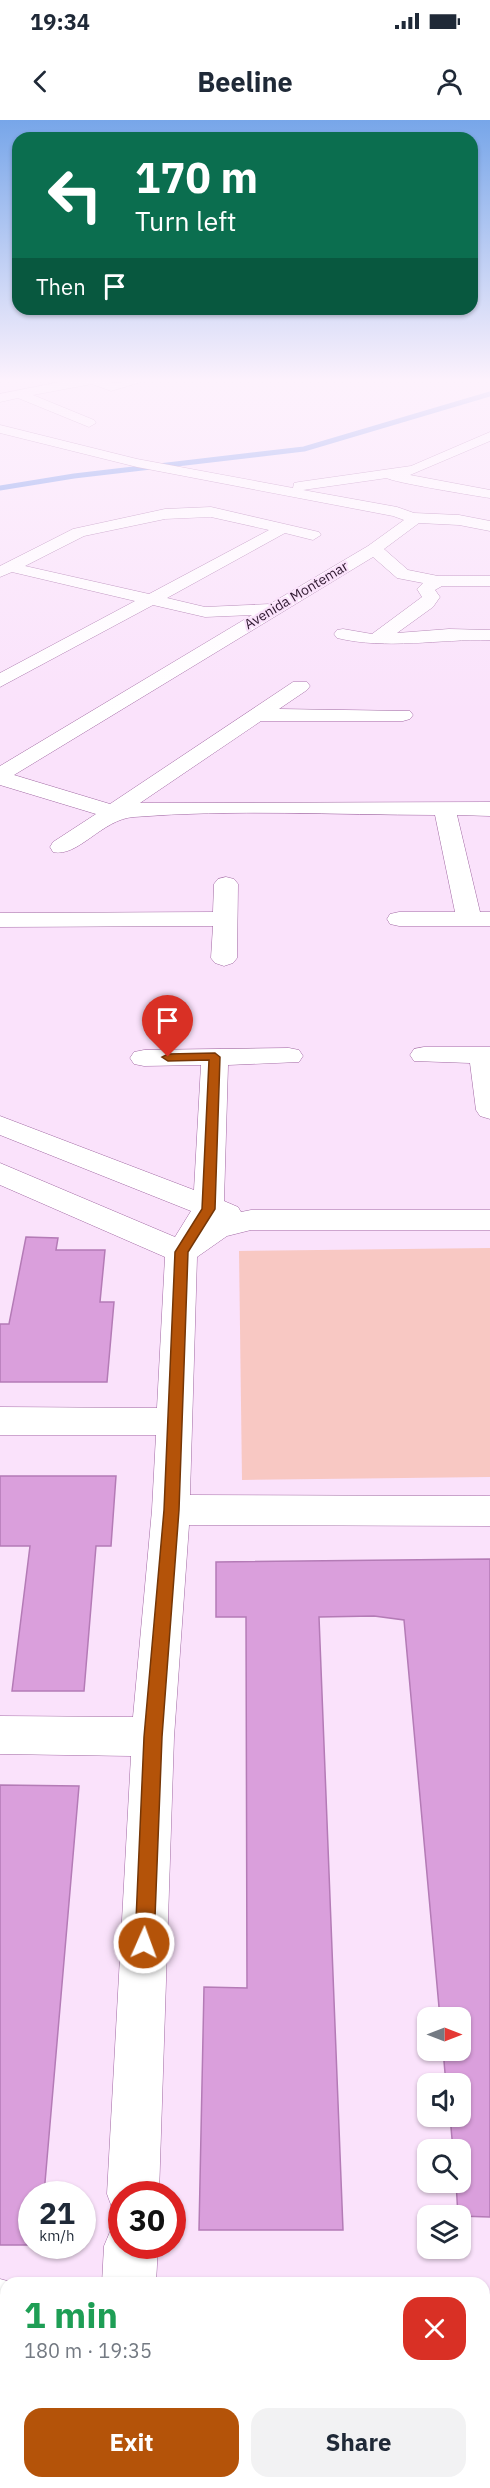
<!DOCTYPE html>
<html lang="en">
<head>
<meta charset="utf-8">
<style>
  :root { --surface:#fff; --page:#f2f2f3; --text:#1f2937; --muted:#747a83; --accent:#b45309 }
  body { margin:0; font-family:"IBM Plex Sans",sans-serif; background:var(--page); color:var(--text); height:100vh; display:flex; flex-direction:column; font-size:22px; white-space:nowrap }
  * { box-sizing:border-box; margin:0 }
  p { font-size:20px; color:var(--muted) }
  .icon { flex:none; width:33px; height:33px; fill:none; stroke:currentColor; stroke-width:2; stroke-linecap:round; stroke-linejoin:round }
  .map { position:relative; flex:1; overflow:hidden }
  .panel { position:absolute; left:0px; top:2157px; width:490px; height:212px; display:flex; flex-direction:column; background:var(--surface); border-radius:18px 18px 0 0; box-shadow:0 2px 4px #0004 }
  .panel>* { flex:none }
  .top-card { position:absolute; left:12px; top:12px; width:466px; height:183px; border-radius:18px; box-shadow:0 2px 4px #0004; background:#0b6e4f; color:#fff; overflow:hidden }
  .needle { width:39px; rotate:90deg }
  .tools { position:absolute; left:417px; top:1887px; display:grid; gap:12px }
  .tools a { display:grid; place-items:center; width:54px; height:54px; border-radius:12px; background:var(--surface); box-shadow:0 2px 4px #0004; font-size:30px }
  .speed { position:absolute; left:18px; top:2061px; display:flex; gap:12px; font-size:30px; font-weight:700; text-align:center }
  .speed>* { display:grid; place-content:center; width:78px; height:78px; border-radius:50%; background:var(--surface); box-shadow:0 2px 4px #0004; line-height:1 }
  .speed small { font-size:15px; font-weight:400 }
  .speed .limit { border:9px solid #d22; background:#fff; color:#111 }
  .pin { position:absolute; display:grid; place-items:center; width:51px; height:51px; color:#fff; margin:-62px -26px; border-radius:50% 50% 50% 0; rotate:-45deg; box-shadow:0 0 6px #0007 }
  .pin .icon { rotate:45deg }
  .me { position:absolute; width:66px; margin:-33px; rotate:2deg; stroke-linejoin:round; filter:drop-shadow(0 0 4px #0008) }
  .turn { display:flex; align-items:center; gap:21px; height:126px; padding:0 24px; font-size:27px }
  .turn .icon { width:78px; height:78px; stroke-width:2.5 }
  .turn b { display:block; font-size:42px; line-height:51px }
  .then { display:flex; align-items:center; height:57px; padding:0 24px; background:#0003; gap:12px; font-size:22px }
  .round { display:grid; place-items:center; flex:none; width:63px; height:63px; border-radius:18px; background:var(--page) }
  .headline { display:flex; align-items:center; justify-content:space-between; height:102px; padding:0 24px }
  h1 { font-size:36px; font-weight:700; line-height:45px; color:#1e9e55 }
  .primary-button { display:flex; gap:12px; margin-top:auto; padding:12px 24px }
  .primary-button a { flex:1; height:69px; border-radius:18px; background:var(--accent); color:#fff; font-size:24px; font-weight:700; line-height:69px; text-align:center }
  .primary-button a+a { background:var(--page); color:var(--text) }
  .status { display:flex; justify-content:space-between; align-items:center; height:42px; padding:0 30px; background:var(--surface); direction:ltr }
  .status svg { height:16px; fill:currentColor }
  header { display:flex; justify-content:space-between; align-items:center; height:78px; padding:0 24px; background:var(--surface); font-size:27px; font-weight:700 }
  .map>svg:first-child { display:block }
  .green { fill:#f8c8c3 }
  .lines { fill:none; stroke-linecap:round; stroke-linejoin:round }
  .stream { stroke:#6d92ea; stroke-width:5 }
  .building { fill:#da9fdc; stroke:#b47bb6; stroke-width:1.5 }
  .minor-casing { stroke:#a169a3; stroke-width:1 }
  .minor { fill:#fff; fill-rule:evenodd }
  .route { fill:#b45309; stroke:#753606; stroke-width:1.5 }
  .labels { text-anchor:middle; stroke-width:4.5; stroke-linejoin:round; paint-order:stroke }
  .far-street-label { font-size:14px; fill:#2d172e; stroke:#fae2fb }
</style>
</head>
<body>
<div class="status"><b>19:34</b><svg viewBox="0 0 49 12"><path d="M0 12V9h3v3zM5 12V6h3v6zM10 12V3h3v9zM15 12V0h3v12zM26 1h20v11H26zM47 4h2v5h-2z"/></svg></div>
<header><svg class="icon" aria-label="back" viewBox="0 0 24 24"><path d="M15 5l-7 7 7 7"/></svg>Beeline<svg class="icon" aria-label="person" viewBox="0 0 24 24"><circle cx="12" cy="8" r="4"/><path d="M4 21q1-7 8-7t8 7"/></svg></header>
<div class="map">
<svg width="490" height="2368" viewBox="0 0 490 2368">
  <rect width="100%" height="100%" fill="#fae2fb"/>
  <path class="green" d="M 490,1128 L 490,1357 L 242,1360 L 239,1131 Z"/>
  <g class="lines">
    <path class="stream" d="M 0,368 L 74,356 L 304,329 L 490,274"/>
  </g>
  <path class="building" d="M 26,1117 L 58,1118 L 56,1130 L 105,1130 L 100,1182 L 114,1182 L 107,1262 L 0,1262 L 0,1204 L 9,1204 Z
    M 0,1356 L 116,1356 L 111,1426 L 96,1426 L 84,1571 L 12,1571 L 30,1426 L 0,1426 Z
    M 490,1439 L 490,2097 L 458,2096 L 456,2062 L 460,2062 L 460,2030 L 453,2030 L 450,1996 L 460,1996 L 460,1964 L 446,1964 L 443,1930 L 460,1930 L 460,1898 L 440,1898 L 404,1500 L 374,1496 L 319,1497 L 343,2110 L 199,2110 L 204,1867 L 247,1868 L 246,1497 L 216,1497 L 216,1442 Z
    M 0,1665 L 79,1666 L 44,2074 L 32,2074 L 32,2125 L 0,2125 Z"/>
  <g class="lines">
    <g class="minor-casing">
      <path id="minor" d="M 70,260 L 105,260 L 112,263 L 148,260 L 111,271 L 92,264 L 33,275 L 94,300 L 96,303 L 89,307 L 18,278 L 0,282 L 0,274 Z
        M 0,305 L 137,339 L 293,368 L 294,363 L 299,362 L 411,346 L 490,312 L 490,321 L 410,355 L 490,370 L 490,378 C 476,376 391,362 387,358 L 303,370 L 397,387 L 414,393 L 459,395 L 490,401 L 490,411 L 459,405 L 419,403 L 384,429 L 408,450 L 438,456 L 490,456 L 490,466 L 442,466 L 435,470 L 440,477 L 433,487 L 397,513 L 449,509 L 490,510 L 490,520 C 439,519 387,530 337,518 L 334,514 L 337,510 L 343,509 L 372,514 L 422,477 L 417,469 L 423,463 L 397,458 L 373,437 L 14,655 L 110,684 L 293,562 L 307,562 L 310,566 L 307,570 L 279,589 L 410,591 L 413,595 L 410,599 L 403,601 L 261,601 L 140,683 L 490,682 L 490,696 L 457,695 L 480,792 L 490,792 L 490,806 L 399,806 L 390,804 L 387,799 L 390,794 L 399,792 L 455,792 L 435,695 C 335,695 233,689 134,697 C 102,699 78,738 53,732 L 50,727 L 53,722 L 96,694 L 0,665 L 0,646 L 252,495 L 205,497 L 153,485 L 0,567 L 0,553 L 135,481 L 12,452 L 0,457 L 0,446 L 73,409 L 165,389 L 211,387 L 319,412 L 321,415 L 313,420 L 285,413 L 167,478 L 205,487 L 270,484 L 368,426 L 404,400 L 393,396 L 137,347 L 0,313 ZM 211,397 L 269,410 L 149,474 L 25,446 L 84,416 L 165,399 Z
        M 226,757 L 234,759 L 238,764 L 237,838 L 233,843 L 224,846 L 215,843 L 211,838 L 213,806 L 0,807 L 0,793 L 213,792 L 214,764 L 218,759 Z
        M 424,927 L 490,927 L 490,999 L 480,996 L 476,990 L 470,943 L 414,941 L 410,935 L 414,929 Z
        M 289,928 L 299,930 L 303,936 L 299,942 L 228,945 L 224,1081 L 238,1087 L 241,1092 L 251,1090 L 490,1090 L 490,1110 L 251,1110 L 227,1116 L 197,1137 L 190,1375 L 490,1376 L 490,1406 L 189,1405 L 174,1617 L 159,2074 L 122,2074 L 122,2096 L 114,2093 L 107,2074 L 131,1636 L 0,1634 L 0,1596 L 133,1597 L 152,1390 L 156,1315 L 0,1315 L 0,1287 L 157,1288 L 165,1137 L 0,1065 L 0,1043 L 175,1117 L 191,1091 L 0,1015 L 0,996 L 194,1070 L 201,945 L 144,946 L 134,944 L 130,938 L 134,932 L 144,930 Z
        M 122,2103 L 122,2126 L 158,2126 L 156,2163 L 102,2163 L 104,2126 L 112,2107 Z
        M 0,2159 L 15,2163 L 6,2163 L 6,2215 L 0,2215 Z"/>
    </g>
    <use href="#minor" class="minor"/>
  </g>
  <linearGradient id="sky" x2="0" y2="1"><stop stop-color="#77a6e9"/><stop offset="0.44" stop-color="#fdf2fd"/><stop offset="1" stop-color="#fdf2fd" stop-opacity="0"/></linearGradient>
  <rect width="490" height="592" fill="url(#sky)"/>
  <path class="route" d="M 215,933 L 220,937 L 215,1089 L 188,1132 L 179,1390 L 162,1617 L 154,1823 L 151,1830 L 144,1833 L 137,1830 L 135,1823 L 144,1617 L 164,1390 L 175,1132 L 202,1089 L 209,940 L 168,941 L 162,937 L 168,934 Z"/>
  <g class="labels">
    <g class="far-street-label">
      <text transform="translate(296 475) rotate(-31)" y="5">Avenida Montemar</text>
    </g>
  </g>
</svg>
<div class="tools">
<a><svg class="needle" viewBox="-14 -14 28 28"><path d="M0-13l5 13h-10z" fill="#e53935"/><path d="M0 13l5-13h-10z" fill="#747a83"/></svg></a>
<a><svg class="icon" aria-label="sound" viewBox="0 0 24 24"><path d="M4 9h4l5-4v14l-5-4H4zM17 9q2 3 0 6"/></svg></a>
<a><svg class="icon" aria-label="search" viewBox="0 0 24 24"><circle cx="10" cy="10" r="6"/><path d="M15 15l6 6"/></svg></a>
<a><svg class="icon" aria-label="layers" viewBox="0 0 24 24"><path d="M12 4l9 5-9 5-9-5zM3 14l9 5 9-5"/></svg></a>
</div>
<div class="speed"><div>21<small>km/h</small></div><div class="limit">30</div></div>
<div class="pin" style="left:168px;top:937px;background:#d93025"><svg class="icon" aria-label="arrive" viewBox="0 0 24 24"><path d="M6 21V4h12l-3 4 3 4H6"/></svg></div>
<svg class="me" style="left:144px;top:1823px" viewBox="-20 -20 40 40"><circle r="17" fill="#b45309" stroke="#fff" stroke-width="3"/><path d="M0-11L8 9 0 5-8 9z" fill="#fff"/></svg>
<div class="top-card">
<div class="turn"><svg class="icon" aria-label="left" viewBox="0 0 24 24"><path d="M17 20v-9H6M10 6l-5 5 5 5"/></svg><div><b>170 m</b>Turn left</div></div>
<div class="then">Then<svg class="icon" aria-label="arrive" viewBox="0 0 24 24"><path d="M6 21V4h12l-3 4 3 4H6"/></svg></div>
</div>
<section class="panel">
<div class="headline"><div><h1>1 min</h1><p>180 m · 19:35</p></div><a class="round" style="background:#d93025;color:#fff"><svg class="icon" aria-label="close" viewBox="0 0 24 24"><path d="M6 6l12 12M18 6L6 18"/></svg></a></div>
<div class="primary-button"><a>Exit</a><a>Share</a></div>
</section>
</div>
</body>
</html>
